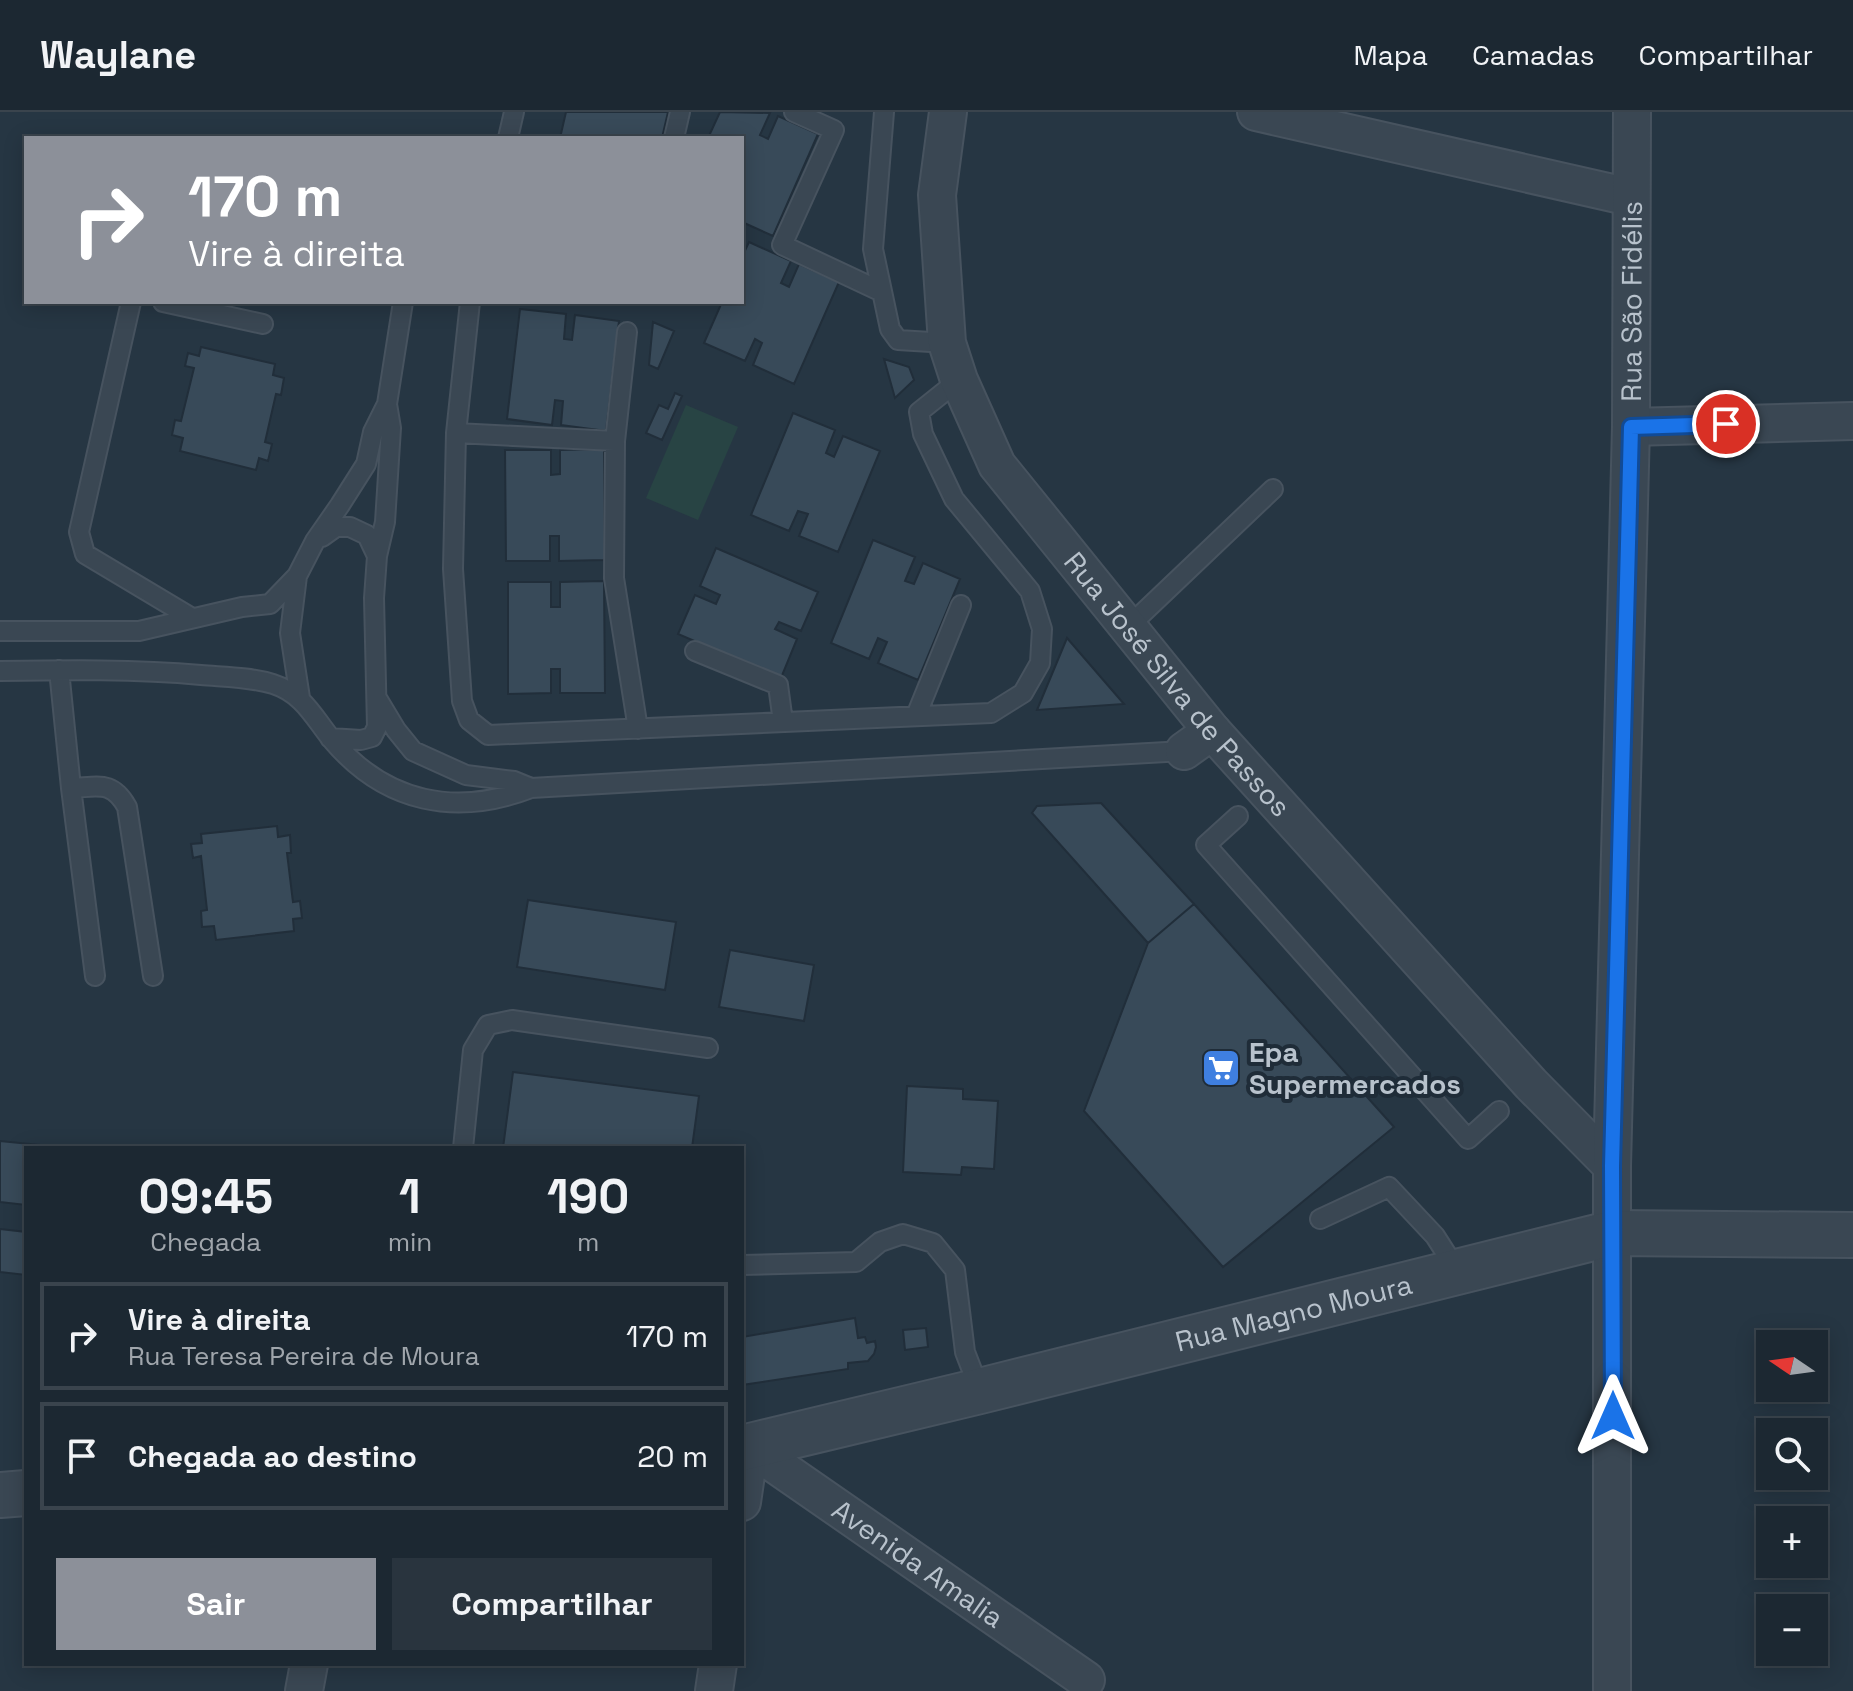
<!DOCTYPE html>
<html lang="pt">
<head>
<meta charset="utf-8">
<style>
  :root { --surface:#1c2832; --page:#29343e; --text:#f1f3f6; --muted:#a0a6ac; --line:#3a444d; --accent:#8c9099 }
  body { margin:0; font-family:"Space Grotesk",sans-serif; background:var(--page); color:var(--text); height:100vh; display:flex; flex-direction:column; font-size:30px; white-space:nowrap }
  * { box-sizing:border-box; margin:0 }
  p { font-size:26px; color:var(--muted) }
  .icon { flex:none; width:44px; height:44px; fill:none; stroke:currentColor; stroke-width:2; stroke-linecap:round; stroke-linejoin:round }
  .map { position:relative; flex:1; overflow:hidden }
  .details { position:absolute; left:24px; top:1034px; width:720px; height:520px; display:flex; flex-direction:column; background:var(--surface); border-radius:0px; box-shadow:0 4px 20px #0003,0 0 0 2px var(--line) }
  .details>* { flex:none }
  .top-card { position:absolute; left:24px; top:24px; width:720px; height:168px; border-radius:0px; box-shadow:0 4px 20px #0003,0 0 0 2px var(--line); background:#8c9099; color:#fff; overflow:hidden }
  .needle { width:52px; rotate:283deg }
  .tools { position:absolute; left:1756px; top:1218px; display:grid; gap:16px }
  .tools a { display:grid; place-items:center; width:72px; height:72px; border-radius:0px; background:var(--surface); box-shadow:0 4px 20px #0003,0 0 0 2px var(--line); font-size:40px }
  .pin { position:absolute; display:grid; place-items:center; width:68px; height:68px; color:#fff; margin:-34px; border:4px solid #fff; border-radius:50%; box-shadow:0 2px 8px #0007 }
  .me { position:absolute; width:88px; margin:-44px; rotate:0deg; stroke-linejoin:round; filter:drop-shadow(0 0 6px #0008) }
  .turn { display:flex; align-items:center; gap:28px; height:168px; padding:0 32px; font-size:36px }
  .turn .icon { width:104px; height:104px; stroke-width:2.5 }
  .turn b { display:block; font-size:56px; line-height:68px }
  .eta { display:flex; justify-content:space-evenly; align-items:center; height:136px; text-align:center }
  .eta b { font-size:48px; font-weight:800; line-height:56px }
  .button { display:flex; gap:16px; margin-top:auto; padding:16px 32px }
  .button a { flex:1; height:92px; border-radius:0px; background:var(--accent); color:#fff; font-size:32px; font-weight:800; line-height:92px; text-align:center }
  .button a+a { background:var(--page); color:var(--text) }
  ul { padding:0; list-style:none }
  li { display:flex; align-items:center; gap:24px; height:108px; margin:0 16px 12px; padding:0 16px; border:4px solid var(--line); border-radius:0px }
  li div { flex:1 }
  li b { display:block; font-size:30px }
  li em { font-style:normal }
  header { display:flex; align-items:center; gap:48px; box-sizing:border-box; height:112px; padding:0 40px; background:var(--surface); border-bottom:2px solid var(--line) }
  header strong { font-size:38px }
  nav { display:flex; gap:44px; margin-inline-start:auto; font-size:28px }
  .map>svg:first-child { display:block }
  .green { fill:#284444 }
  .building { fill:#384a59; stroke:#212e3a; stroke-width:2 }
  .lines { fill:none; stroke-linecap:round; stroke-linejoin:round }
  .service-casing { stroke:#47535f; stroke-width:22 }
  .minor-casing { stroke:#47535f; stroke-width:40 }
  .tertiary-casing { stroke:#47535f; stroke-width:48 }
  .service { stroke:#3a4753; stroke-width:18 }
  .minor { stroke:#3a4753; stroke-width:36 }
  .tertiary { stroke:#3a4753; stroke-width:44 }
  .route-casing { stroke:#114b97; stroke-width:20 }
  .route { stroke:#1a73e8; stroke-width:14 }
  .labels { text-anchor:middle; stroke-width:8; stroke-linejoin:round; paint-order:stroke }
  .street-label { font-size:28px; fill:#b8c2cc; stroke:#1f2c38 }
  .poi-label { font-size:28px; font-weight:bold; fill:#b8c2cc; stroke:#1f2c38; text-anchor:start }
</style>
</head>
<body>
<header>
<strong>Waylane</strong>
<nav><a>Mapa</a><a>Camadas</a><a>Compartilhar</a></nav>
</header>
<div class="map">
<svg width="1853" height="1579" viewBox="0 0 1853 1579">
  <rect width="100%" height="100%" fill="#263643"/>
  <path class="green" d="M 686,293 L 738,315 L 698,408 L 646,386 Z"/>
  <path class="building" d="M 566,0 L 668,0 L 662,26 L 560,26 Z
    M 720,0 L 770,1 L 760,23 L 768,27 L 778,4 L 818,22 L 773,124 L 742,110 L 742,26 L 708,26 Z
    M 749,130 L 791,149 L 781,171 L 789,175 L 799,152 L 839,170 L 794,272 L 753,253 L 762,231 L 755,227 L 745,249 L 704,231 L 722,190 L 742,190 L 742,145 Z
    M 520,197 L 566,202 L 564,227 L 572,228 L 575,203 L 619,209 L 606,319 L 561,313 L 563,289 L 555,288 L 552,313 L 507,307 Z
    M 653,210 L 674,219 L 658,257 L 649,253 Z
    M 201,235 L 275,252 L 273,263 L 284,266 L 281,283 L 276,282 L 265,330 L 272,332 L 268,349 L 259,346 L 256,358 L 180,339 L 183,326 L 172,323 L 175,308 L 181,309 L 194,256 L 185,254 L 188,241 L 199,244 Z
    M 884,247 L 909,255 L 914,268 L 895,286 Z
    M 675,281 L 682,284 L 662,328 L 646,321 L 659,293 L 668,297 Z
    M 793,301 L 835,318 L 826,341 L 834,345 L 843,324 L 880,339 L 838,440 L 799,424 L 808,402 L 798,399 L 789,419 L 751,403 Z
    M 604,337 L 605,448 L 559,449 L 559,424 L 550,424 L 550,449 L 506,449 L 505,338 L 551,338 L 551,363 L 560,362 L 560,338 Z
    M 873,428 L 915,445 L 905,469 L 914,472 L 923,451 L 960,467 L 918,568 L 878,551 L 887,530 L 878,526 L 869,547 L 831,531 Z
    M 716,436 L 818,480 L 801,519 L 779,510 L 775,517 L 797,527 L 781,566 L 678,522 L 695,483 L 716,492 L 720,483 L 700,474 Z
    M 604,469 L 605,581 L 560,581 L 560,557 L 551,557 L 551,581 L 508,582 L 508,470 L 551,470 L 551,495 L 560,495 L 560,470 Z
    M 1067,526 L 1124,592 L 1037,598 Z
    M 1101,691 L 1194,792 L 1148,831 L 1032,701 L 1037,694 Z
    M 277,714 L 278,725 L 290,723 L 291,741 L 287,741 L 293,790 L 300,789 L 302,806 L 293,807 L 294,819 L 216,828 L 214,814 L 202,815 L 201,799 L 207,798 L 201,744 L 193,746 L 191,732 L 202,731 L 201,722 Z
    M 528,788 L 676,810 L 665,878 L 517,855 Z
    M 1194,792 L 1394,1015 L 1223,1155 L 1084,999 L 1148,831 Z
    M 730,838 L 814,853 L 804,909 L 719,895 Z
    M 513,960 L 699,984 L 692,1036 L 503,1036 Z
    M 907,974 L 963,977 L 963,987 L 998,989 L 994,1057 L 962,1055 L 961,1063 L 903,1060 Z
    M 0,1029 L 70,1036 L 26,1036 L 26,1093 L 0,1090 Z
    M 0,1117 L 26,1120 L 26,1163 L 0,1160 Z
    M 855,1206 L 858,1226 L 865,1225 L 867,1231 L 875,1229 L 876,1235 L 874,1242 L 868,1249 L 848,1251 L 848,1257 L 742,1273 L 742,1225 Z
    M 926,1216 L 928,1235 L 905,1238 L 903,1218 Z"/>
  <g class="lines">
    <g class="service-casing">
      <path id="service" d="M 794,0 L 834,18 L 782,133 L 882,180
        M 884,0 L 873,137 L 890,217 L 898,228 L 947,231
        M 508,26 L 514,0
        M 674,26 L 680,0
        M 131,190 L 79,420 L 85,442 L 192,506
        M 163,190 L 263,212
        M 470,190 L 456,321 L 453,457 L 462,589 L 469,608 L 488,623 L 991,601 L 1023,581 L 1040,551 L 1042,517 L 1030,479 L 954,387 L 923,322 L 919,300 L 959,268
        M 627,220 L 615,329 L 614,466 L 638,617
        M 387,292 L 403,190
        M 456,321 L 615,329
        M 322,425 L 336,415 L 350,415 L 367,423 L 377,444
        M 297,464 L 290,521 L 300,586
        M 1128,515 L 1273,377
        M 0,519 L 139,519 L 242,495 L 270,492 L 297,464 L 315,429 L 340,393 L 366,352 L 373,320 L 387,292 L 391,316 L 385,410 L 377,444 L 374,486 L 377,615 L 372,625 L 361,628 L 330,626
        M 695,539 L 778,573 L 783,610
        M 59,558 L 71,676 L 95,864
        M 0,559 C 67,558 134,557 201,563 C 224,565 250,565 273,572 C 304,582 314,606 333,629 C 386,691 456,705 531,676 L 514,669 L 466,663 L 413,639 L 396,618 L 378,588
        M 916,604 L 961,493
        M 71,676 C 98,675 112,668 127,695 L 153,864
        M 531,676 L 1184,639
        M 1238,704 L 1206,733 L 1468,1027 L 1499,999
        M 463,1036 L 473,938 L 488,913 L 512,908 L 708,936
        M 1320,1107 L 1389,1075 L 1435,1124 L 1458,1160
        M 742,1153 L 856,1150 L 880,1130 L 903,1122 L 933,1131 L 955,1158 L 965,1240 L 980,1279"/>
    </g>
    <g class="minor-casing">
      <g id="minor">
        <path id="s1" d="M 948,0 L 937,83 L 947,231 L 959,268 L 997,353 L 1212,619 L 1531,972 L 1612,1054"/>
        <path d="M 1256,0 L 1630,85"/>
        <path d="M 1631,315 L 1853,309"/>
        <path d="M 1184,639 L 1212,619"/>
        <path id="s2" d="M 742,1390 L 750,1335 L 1086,1568"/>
        <path d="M 304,1579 L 309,1552"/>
        <path d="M 714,1579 L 718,1552"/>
        <path id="s3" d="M 1612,1579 L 1612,1054 L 1631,315 L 1632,0"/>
      </g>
    </g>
    <g class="tertiary-casing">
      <g id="tertiary">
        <path id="s4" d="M 742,1336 L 980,1279 L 1613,1121 L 1853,1123"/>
        <path d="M 0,1383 L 26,1381"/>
      </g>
    </g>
    <use href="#service" class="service"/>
    <use href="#minor" class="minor"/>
    <use href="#tertiary" class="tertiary"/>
  </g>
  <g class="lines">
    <g class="route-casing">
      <path id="route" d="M 1613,1304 L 1612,1054 L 1631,315 L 1726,312"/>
    </g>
    <use href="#route" class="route"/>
  </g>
  <defs>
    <g id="supermarket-square" transform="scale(2)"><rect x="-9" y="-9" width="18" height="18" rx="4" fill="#3f7fe0" stroke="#1f2c38"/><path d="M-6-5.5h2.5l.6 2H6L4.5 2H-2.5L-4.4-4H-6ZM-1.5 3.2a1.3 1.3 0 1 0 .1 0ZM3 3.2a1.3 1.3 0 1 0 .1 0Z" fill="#fff"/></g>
  </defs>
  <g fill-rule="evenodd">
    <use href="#supermarket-square" x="1221" y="956"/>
  </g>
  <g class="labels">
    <g class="street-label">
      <text dy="10" stroke="none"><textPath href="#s3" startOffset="1390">Rua São Fidélis</textPath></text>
      <text dy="10" stroke="none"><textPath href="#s1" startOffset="648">Rua José Silva de Passos</textPath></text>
      <text dy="10" stroke="none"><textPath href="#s4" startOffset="568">Rua Magno Moura</textPath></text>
      <text dy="10" stroke="none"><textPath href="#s2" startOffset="260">Avenida Amalia</textPath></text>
    </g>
    <g class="poi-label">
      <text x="1249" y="950">Epa<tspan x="1249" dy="32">Supermercados</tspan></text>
    </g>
  </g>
</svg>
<div class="tools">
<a><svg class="needle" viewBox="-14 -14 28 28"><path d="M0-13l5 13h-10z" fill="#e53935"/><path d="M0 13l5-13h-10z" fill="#a0a6ac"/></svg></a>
<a><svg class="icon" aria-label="search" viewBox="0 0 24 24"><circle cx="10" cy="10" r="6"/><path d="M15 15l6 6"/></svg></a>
<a>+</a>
<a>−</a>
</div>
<div class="pin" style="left:1726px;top:312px;background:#d93025"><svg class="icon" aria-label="arrive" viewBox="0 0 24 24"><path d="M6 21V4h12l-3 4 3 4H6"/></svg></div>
<svg class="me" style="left:1613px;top:1304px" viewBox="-20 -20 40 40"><path d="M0-17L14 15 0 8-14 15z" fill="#1a73e8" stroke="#fff" stroke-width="4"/></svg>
<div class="top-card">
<div class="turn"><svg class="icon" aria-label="right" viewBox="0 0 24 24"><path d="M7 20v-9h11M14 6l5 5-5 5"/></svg><div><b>170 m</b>Vire à direita</div></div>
</div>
<section class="details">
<div class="eta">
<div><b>09:45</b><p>Chegada</p></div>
<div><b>1</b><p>min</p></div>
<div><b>190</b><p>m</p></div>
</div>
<ul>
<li><svg class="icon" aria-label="right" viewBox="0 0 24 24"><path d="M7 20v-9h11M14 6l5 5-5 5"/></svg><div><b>Vire à direita</b><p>Rua Teresa Pereira de Moura</p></div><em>170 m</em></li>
<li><svg class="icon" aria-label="arrive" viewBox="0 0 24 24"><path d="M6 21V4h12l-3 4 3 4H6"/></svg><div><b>Chegada ao destino</b></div><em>20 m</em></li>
</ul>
<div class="button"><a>Sair</a><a>Compartilhar</a></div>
</section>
</div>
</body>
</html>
